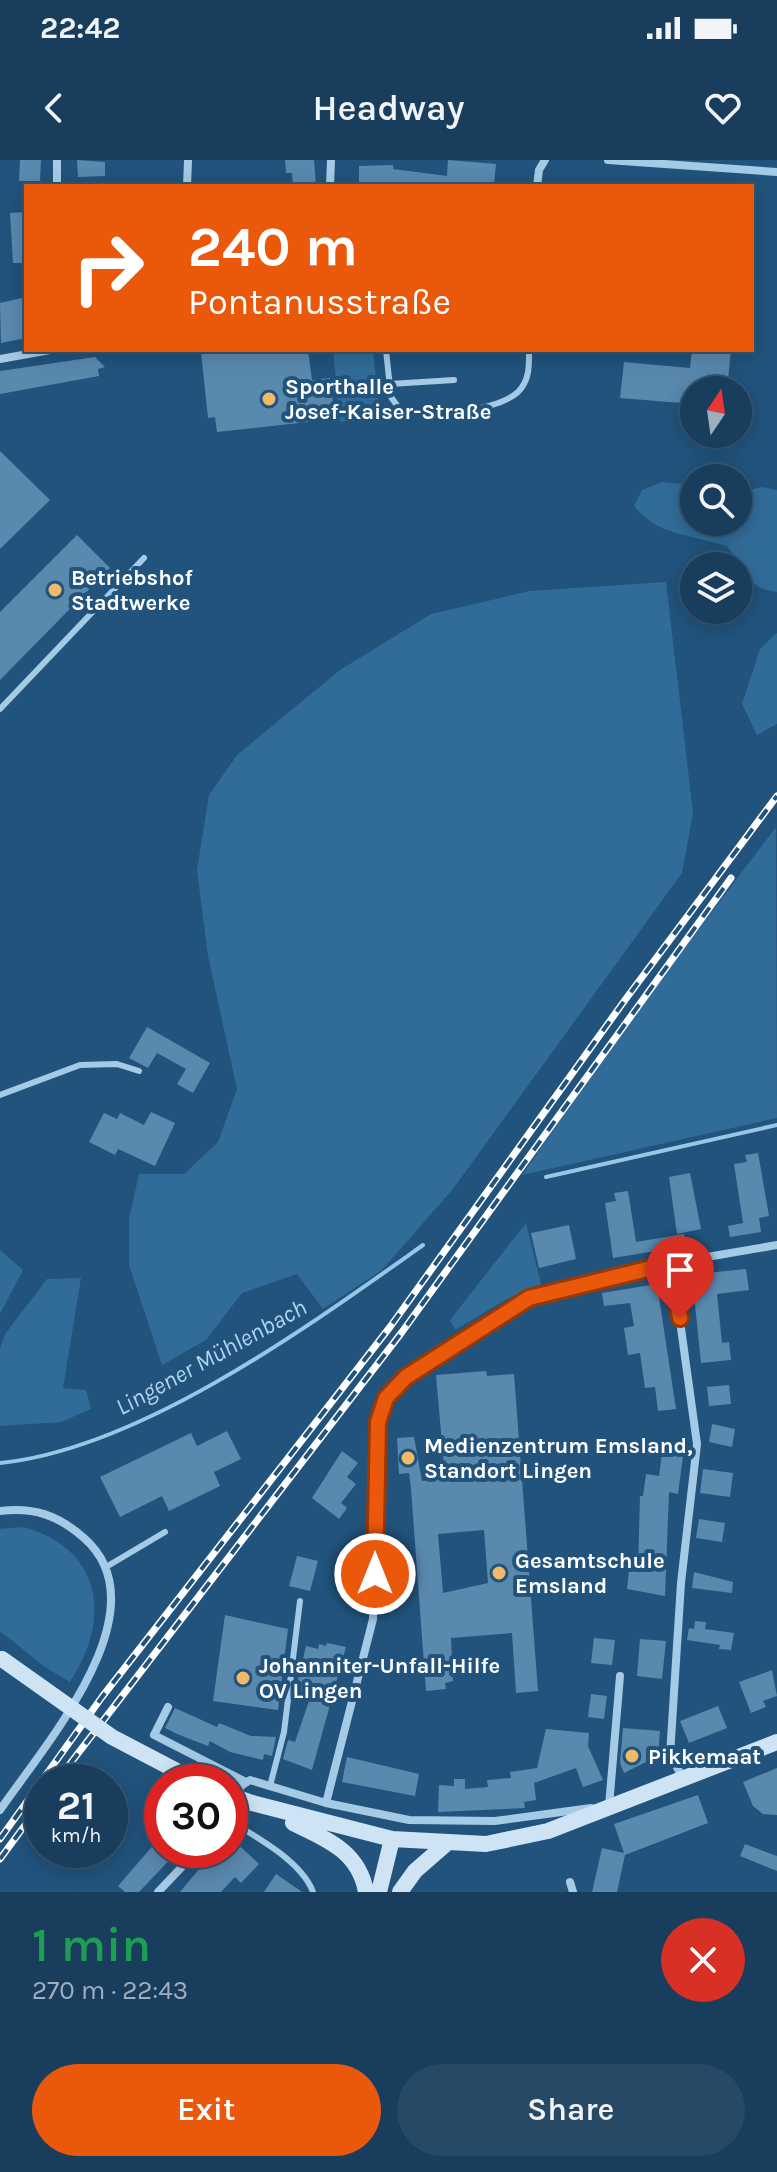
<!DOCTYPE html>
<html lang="en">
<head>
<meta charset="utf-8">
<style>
  :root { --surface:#193e5d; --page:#264966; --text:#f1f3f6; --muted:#9faebc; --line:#375772; --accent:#ea580c }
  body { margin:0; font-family:Karla,sans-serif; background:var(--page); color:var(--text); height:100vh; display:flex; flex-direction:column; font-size:30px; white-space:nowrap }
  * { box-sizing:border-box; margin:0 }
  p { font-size:26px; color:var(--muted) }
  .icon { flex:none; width:44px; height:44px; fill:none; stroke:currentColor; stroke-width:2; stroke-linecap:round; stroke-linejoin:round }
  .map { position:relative; height:1732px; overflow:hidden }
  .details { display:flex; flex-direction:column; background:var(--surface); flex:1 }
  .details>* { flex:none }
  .guide { position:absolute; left:24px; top:24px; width:730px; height:168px; border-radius:0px; box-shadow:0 4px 20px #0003,0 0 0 2px var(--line); background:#ea580c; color:#fff; overflow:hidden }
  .needle { width:52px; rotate:13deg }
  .controls { position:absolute; left:680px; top:216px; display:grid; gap:16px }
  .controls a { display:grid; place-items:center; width:72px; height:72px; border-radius:50%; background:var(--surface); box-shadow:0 4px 20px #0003,0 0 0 2px var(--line); font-size:40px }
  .speed { position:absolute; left:24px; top:1604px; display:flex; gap:16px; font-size:40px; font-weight:700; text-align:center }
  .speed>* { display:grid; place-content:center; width:104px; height:104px; border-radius:50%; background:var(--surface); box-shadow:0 4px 20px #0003,0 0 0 2px var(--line); line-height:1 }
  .speed small { font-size:20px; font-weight:400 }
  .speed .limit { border:12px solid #d22; background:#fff; color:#111 }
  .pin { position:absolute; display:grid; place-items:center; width:68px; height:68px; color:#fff; margin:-82px -34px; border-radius:50% 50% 50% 0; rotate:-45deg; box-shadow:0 0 8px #0007 }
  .pin .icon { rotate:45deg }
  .me { position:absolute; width:88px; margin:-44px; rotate:0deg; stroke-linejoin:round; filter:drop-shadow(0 0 6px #0008) }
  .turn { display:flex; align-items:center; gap:28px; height:168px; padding:0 32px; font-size:36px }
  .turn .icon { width:104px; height:104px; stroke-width:2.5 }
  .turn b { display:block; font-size:56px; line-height:68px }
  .round { display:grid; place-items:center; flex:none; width:84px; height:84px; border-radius:42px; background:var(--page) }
  .head { display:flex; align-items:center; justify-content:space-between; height:136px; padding:0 32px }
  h1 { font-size:48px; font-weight:600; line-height:60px; color:#1e9e55 }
  .primary-button { display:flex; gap:16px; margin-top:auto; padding:16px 32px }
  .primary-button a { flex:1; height:92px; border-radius:48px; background:var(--accent); color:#fff; font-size:32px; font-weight:600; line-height:92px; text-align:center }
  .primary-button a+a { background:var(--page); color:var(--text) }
  .status { display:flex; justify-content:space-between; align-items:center; height:56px; padding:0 40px; background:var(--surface); direction:ltr }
  .status svg { height:22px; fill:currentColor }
  header { display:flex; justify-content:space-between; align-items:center; height:104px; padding:0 32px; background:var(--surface); font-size:36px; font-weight:600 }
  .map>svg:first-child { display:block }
  .green { fill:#316c98 }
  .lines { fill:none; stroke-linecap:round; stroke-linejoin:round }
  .stream { stroke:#98c6e7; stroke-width:4 }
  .building { fill:#5a89ae; fill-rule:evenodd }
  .lane { stroke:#a5cae6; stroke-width:6 }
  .street { stroke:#a5cae6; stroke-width:8 }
  .secondary { stroke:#cee4f5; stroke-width:16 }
  .rail-casing { stroke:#fff; stroke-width:7 }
  .rail { stroke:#21537c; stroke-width:4; stroke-dasharray:12; stroke-linecap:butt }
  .secondary-bridge { stroke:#cee4f5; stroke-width:16 }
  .route-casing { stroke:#983908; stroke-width:20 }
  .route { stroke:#ea580c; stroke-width:14 }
  .poi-dot { fill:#f2ba66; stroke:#21537c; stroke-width:3 }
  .labels { text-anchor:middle; stroke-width:8; stroke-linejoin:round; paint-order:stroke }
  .poi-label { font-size:22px; font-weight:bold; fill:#fff; stroke:#21537c; text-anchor:start }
  .water-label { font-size:24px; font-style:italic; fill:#b0d3ee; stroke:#21537c }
</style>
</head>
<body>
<div class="status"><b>22:42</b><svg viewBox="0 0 49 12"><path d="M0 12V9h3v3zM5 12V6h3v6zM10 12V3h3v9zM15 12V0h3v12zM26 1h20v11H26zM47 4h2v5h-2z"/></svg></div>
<header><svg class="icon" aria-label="back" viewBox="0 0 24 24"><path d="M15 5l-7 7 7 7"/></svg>Headway<svg class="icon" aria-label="heart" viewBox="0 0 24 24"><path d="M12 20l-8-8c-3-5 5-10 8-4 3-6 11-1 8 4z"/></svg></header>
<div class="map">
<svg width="777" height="1732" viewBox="0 0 777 1732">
  <rect width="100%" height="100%" fill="#21537c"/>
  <path class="green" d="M 333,190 L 373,190 L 380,258 L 340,262 Z
    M 662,322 L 694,325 L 694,362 L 738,362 L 738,333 L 762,327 L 777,330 L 777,432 C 747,429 743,408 727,386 C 692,375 658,376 634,346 L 642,330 Z
    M 666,422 L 693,653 L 682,713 L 453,1029 L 382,1110 L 323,1149 L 297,1114 L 242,1133 L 206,1180 L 162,1205 L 129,1105 L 129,1059 L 139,1014 L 184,1014 L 218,982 L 237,929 L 208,796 L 197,710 L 209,635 L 237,595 L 340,510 L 431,454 L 530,431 Z
    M 777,473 L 777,564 L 757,575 L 742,544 L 760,489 Z
    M 776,667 L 777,958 L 522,1015 L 636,852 Z
    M 526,1063 L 541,1124 L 507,1139 L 455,1170 L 450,1160 Z
    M 0,1090 L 23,1110 L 0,1154 Z
    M 81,1118 L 63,1228 L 86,1230 L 91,1249 L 61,1262 L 0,1266 L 0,1189 L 5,1174 L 47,1119 Z
    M 23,1367 C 102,1388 112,1459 70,1522 L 45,1507 L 0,1471 L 0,1369 Z"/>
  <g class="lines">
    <path class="stream" d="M 546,1017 L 777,965
      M 0,1303 C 140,1289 309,1166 423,1085"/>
  </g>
  <path class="building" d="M 20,0 L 41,0 L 40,21 L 19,21 Z
    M 77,0 L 105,2 L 105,16 L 78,17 Z
    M 285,0 L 314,0 L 316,26 L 293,26 L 292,13 L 286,13 Z
    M 448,0 L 496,4 L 494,24 L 359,26 L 359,6 L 393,5 L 393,9 L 447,16 Z
    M 26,52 L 26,103 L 13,103 L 10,53 Z
    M 26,137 L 26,178 L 1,183 L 0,143 Z
    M 221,190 L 308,190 L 312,220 L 330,218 L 335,259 L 217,272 L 215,257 L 208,258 L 201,192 Z
    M 692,190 L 731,190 L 727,230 L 694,230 L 694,244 L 620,238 L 624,202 L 690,208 Z
    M 95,197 L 105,207 L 98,209 L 99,216 L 0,234 L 0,211 Z
    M 0,291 L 50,340 L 0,389 Z
    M 77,375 L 110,408 L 0,520 L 0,452 Z
    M 147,867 L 210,903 L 193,933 L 177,924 L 186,909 L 157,893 L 148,908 L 129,898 Z
    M 151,952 L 175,963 L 155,1006 L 118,989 L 115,995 L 89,982 L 104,953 L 117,959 L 120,953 L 144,965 Z
    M 758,993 L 769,1056 L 759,1058 L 761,1072 L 730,1077 L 728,1066 L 743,1063 L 734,1004 L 747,1002 L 745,995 Z
    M 690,1013 L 701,1069 L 677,1074 L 669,1017 Z
    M 628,1031 L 636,1082 L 684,1074 L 686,1086 L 613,1098 L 605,1043 L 616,1041 L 614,1033 Z
    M 569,1065 L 576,1099 L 539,1108 L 531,1073 Z
    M 746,1109 L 749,1130 L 717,1134 L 722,1183 L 729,1182 L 731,1200 L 701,1203 L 694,1135 L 690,1136 L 687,1115 Z
    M 657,1124 L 676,1249 L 658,1251 L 655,1227 L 645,1228 L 640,1193 L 628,1195 L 624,1168 L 634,1166 L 630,1143 L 604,1146 L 602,1133 Z
    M 486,1211 L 487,1216 L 514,1214 L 538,1531 L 516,1533 L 512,1473 L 451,1478 L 453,1521 L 445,1523 L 446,1529 L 426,1531 L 411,1329 L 409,1313 L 399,1314 L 397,1278 L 414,1277 L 422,1321 L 445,1318 L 436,1215 ZM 484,1370 L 488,1423 L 443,1433 L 438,1374 Z
    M 729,1225 L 731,1244 L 709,1246 L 707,1227 Z
    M 712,1264 L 735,1269 L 732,1287 L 709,1282 Z
    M 227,1271 L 241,1299 L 214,1312 L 220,1326 L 169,1351 L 162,1336 L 120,1357 L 100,1317 L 191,1273 L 197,1286 Z
    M 663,1286 L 684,1289 L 678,1334 L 669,1332 L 665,1436 L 627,1429 L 629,1411 L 638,1412 L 640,1336 L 643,1336 L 646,1314 L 659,1316 Z
    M 342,1291 L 358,1303 L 347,1317 L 356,1324 L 341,1343 L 347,1348 L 339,1359 L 312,1338 Z
    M 703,1309 L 733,1313 L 730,1337 L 700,1333 Z
    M 699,1359 L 725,1363 L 722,1382 L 696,1378 Z
    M 297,1396 L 318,1401 L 310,1431 L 289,1426 Z
    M 694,1412 L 733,1422 L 732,1433 L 692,1428 Z
    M 225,1455 L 288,1469 L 278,1550 L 213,1541 Z
    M 695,1461 L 706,1462 L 705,1469 L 734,1473 L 731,1490 L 719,1489 L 720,1485 L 687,1480 L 689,1468 L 694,1469 Z
    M 594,1478 L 615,1480 L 612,1505 L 591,1503 Z
    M 640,1479 L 666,1481 L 662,1519 L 637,1516 Z
    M 327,1483 L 346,1487 L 312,1610 L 283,1599 L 288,1580 L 295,1582 L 309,1541 L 294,1538 L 306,1486 L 318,1489 L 319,1484 L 326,1486 Z
    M 772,1510 L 777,1536 L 763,1541 L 766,1547 L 751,1553 L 739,1522 Z
    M 591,1534 L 607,1536 L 604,1559 L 588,1557 Z
    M 718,1546 L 727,1568 L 689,1583 L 680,1561 Z
    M 175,1548 L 217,1567 L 219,1563 L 251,1576 L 276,1577 L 272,1596 L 264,1594 L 263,1600 L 230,1592 L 210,1581 L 208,1586 L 177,1574 L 165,1568 Z
    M 623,1568 L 660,1571 L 658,1596 L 624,1613 L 620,1603 Z
    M 546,1569 L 589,1573 L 588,1586 L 603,1620 L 583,1627 L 576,1608 L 534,1623 L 536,1640 L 524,1642 L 525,1648 L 438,1652 L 439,1625 L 454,1626 L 454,1619 L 465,1619 L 465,1629 L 488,1627 L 487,1620 L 511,1618 L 510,1612 L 537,1608 Z
    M 347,1597 L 419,1614 L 415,1636 L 342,1622 Z
    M 777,1608 L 777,1655 L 763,1654 L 753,1646 L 743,1622 Z
    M 698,1635 L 708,1663 L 625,1695 L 617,1732 L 592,1732 L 602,1688 L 624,1693 L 614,1664 Z
    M 162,1675 L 162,1690 L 179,1690 L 139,1732 L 125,1732 L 118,1726 Z
    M 230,1677 L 259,1704 L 241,1723 L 235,1717 L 221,1732 L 180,1732 L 205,1702 L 220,1690 L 230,1690 Z
    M 745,1684 L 777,1696 L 777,1711 L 740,1696 Z
    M 276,1714 L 302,1732 L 264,1732 Z"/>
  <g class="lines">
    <path class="lane" d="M 386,190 L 391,237 L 401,251 C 427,258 497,251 518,232 C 530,220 529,205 529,190
      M 390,224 L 454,220
      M 0,549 L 144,398
      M 0,935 L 80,905 L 117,904 L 139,911
      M 106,1407 L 165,1372
      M 270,1626 L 284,1572 L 300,1441
      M 230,1661 C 257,1677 302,1702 313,1732"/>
    <path class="street" d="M 57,0 L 57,26
      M 608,0 L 777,12
      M 187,26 L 188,0
      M 330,26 L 331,0
      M 537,26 L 539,10 L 545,0
      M 0,199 L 50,190
      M 672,1103 L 697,1284 L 681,1423 L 670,1595 L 683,1618
      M 0,1351 C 34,1347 58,1355 84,1378 C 165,1449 43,1587 0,1650
      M 168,1547 L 154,1575 L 246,1622
      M 326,1643 L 373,1459 L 375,1289 L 378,1262 L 386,1238 L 406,1217 L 529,1138 L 672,1103 L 777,1085
      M 609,1646 L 620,1516
      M 230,1653 L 241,1626 L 250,1620 L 326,1643 L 409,1660 L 495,1661 L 591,1648
      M 570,1722 L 573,1732
      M 158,1732 L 198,1690"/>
    <path class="secondary" d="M 252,1643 L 392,1679 L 486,1684 L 548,1671 L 777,1582
      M 293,1663 C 326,1679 359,1691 366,1732
      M 379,1732 L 392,1679
      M 400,1732 L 415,1711 L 446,1684"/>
    <g class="rail-casing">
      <path id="rail" d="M 56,1622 L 402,1172 L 731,718
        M 0,1679 L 102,1537 L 390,1167 L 625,840 L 777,636
        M 0,1699 L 42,1642"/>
    </g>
    <use href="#rail" class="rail"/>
    <path class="secondary-bridge" d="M 2,1499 L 112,1577 L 198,1622
      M 230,1635 L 252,1643"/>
  </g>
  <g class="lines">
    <g class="route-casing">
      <path id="route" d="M 375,1414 L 378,1262 L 386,1238 L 406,1217 L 529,1138 L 672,1103 L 680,1158"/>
    </g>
    <use href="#route" class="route"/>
  </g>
  <g class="poi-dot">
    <circle cx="269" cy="239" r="8"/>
    <circle cx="55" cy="430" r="8"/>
    <circle cx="408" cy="1298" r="8"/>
    <circle cx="499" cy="1413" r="8"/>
    <circle cx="243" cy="1518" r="8"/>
    <circle cx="632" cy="1596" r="8"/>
  </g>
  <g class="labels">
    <g class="poi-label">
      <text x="285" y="234">Sporthalle<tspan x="285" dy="25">Josef-Kaiser-Straße</tspan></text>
      <text x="71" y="425">Betriebshof<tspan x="71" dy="25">Stadtwerke</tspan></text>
      <text x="424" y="1293">Medienzentrum Emsland,<tspan x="424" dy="25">Standort Lingen</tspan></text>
      <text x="515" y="1408">Gesamtschule<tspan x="515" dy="25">Emsland</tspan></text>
      <text x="259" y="1513">Johanniter-Unfall-Hilfe<tspan x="259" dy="25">OV Lingen</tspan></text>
      <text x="648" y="1604">Pikkemaat</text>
    </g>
    <g class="water-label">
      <text transform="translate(211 1197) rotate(-29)" y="8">Lingener Mühlenbach</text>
    </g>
  </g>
</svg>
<div class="controls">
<a><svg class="needle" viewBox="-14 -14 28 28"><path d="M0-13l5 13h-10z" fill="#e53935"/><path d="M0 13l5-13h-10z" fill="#9faebc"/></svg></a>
<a><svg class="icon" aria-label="search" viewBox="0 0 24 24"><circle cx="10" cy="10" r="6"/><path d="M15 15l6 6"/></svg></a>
<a><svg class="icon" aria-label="layers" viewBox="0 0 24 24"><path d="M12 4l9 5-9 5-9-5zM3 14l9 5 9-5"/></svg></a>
</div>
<div class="speed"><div>21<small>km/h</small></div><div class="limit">30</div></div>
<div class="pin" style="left:680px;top:1158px;background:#d93025"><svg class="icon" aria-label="arrive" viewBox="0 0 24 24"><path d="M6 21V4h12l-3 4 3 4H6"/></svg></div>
<svg class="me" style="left:375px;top:1414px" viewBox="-20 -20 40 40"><circle r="17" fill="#ea580c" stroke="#fff" stroke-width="3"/><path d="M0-11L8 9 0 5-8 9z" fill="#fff"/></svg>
<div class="guide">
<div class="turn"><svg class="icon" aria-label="right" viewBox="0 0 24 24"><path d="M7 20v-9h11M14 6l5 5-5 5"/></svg><div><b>240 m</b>Pontanusstraße</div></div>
</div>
</div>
<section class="details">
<div class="head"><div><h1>1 min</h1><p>270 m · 22:43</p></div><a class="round" style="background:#d93025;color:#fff"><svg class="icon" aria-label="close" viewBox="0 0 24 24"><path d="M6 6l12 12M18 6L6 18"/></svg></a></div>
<div class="primary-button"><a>Exit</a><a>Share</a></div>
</section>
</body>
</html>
